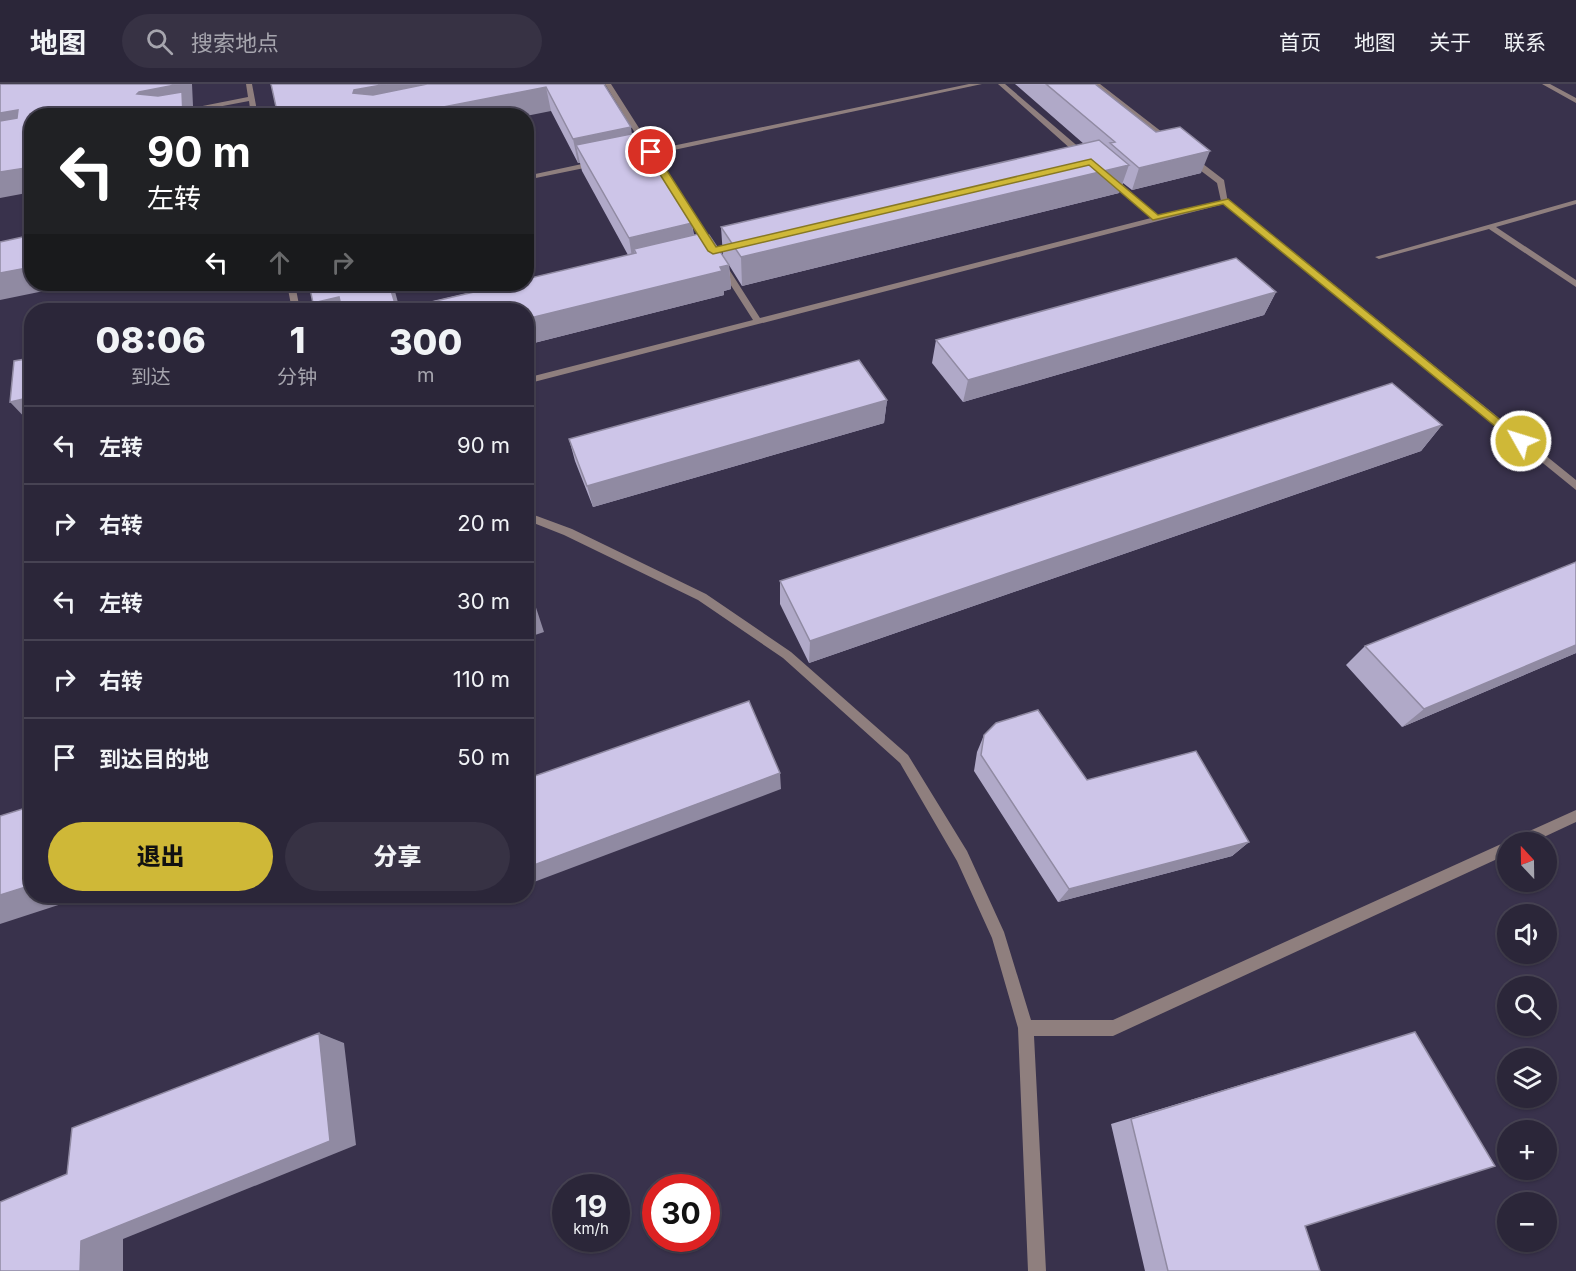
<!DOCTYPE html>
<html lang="zh">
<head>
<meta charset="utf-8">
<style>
  :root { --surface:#2b2639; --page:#373244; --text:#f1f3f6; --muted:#a6a5ae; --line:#474353; --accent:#cfb837 }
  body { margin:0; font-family:Inter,"Noto Sans SC",sans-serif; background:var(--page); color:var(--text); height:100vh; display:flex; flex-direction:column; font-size:22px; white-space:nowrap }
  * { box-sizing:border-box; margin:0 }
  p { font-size:20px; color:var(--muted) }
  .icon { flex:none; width:33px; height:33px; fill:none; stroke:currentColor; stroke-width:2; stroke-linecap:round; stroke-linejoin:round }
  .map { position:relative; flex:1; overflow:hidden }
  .panel { position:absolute; left:24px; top:219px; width:510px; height:600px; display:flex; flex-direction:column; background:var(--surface); border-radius:24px; box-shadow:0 2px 4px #0004,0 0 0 2px var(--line) }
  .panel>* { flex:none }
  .guide { position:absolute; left:24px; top:24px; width:510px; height:183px; border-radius:24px; box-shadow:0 2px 4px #0004,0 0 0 2px var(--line); background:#202124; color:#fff; overflow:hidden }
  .needle { width:39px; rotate:338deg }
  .tools { position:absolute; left:1497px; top:748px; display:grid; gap:12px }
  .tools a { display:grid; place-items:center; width:60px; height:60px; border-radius:50%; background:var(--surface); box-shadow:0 2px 4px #0004,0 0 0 2px var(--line); font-size:30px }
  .speed { position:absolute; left:552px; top:1090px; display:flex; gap:12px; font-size:30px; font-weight:700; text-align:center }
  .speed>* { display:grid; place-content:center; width:78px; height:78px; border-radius:50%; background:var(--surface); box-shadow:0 2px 4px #0004,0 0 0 2px var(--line); line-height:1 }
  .speed small { font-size:15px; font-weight:400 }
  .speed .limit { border:9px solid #d22; background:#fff; color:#111 }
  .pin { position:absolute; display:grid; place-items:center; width:51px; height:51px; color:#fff; margin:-26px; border:3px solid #fff; border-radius:50%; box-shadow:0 2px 6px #0007 }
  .me { position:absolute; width:66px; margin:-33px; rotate:309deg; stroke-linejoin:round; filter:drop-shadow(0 0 4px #0008) }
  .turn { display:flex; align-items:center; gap:21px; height:126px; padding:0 24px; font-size:27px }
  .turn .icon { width:78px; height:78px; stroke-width:2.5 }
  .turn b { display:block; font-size:42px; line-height:51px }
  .lanes { display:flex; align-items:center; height:57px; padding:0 24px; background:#0003; justify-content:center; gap:30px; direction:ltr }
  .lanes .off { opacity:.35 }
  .eta { display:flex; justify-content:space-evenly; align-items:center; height:102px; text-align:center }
  .eta b { font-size:36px; font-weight:800; line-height:42px }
  .action { display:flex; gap:12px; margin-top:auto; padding:12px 24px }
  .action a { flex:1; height:69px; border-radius:36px; background:var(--accent); color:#111; font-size:24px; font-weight:800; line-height:69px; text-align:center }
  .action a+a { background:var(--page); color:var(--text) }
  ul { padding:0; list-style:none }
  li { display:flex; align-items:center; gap:18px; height:78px; padding:0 24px; border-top:2px solid var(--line) }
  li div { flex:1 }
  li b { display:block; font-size:22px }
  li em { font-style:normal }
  header { display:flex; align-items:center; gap:36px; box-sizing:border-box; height:84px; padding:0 30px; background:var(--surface); border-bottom:2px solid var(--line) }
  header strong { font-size:28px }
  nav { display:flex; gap:33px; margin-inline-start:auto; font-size:21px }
  .search { width:420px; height:54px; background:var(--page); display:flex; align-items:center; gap:15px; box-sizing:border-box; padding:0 21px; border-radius:33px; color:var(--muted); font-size:22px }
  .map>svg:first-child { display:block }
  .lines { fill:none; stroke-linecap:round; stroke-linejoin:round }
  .lane { fill:#8f7f7e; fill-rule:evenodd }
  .street { fill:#8f7f7e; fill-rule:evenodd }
  .wall { fill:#b0a9c8 }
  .shaded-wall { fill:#908aa2 }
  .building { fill:#cdc5e8; stroke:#908aa2; stroke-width:1.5 }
  .route { fill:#cfb837; stroke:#877824; stroke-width:1.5 }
</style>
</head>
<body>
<header>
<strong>地图</strong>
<div class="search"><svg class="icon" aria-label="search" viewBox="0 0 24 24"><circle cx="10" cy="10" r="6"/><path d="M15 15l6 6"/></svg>搜索地点</div>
<nav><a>首页</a><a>地图</a><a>关于</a><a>联系</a></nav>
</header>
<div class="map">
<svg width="1576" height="1187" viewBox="0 0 1576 1187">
  <rect width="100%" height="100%" fill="#39324c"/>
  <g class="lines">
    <path class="lane" d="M 1093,0 L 1100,0 L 1171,55 L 1171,59 L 1165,59 Z
      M 1542,0 L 1550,0 L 1576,14 L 1576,19 Z
      M 1188,73 L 1194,73 L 1224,96 L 1228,119 L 1221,117 L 1217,99 L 1188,77 Z
      M 1576,116 L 1576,120 L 1496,143 L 1576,196 L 1576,203 L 1489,145 L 1379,175 L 1375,173 Z"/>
    <path class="street" d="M 246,0 L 252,0 L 258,32 L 251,32 L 249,17 L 170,32 L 152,32 L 248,13 Z
      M 605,0 L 611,0 L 653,66 L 969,0 L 982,0 L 655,70 L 715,164 L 711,166 L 707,164 L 649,71 L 633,74 L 629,72 L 646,67 Z
      M 998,0 L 1005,0 L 1088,71 L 1088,75 L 1082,75 Z
      M 596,77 L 599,77 L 599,81 L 526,96 L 526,92 Z
      M 1107,92 L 1113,92 L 1158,132 L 1228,115 L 1576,396 L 1576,406 L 1224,120 L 526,300 L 526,294 L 753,236 L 718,181 L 719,179 L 725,179 L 760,234 L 1151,134 L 1107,96 Z
      M 287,200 L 295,200 L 300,226 L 292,226 Z
      M 526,428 L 572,445 L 706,510 L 791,568 L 908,671 L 967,767 L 1004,848 L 1031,936 L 1113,936 L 1576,726 L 1576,738 L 1531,759 L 1508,759 L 1508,770 L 1113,952 L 1034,952 L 1046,1187 L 1028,1187 L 1018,944 L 992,854 L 957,777 L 900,679 L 783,574 L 698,516 L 564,451 L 526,436 Z"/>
  </g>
  <path class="wall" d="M 271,0 L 604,0 L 632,50 L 692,139 L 694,151 L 700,153 L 723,172 L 721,143 L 1084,60 L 1015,0 L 1095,0 L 1201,89 L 1132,106 L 1123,99 L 1119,109 L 742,202 L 729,181 L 731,205 L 724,207 L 724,211 L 526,261 L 526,226 L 317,226 L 313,219 L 400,225 L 628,171 L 582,87 L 580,79 L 578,79 L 551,27 Z
    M 1276,208 L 1264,231 L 963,318 L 932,279 L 936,256 Z
    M 887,316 L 884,339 L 593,423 L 575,377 L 569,355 Z
    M 1442,341 L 1421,367 L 809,579 L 780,520 L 780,497 Z
    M 1365,562 L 1576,569 L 1402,643 L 1346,581 Z
    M 984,651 L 1087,696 L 1249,758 L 1232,772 L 1058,818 L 974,687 L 977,668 Z
    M 1415,948 L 1305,1142 L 1320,1187 L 1145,1187 L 1111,1040 Z"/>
  <path class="shaded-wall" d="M 180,0 L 192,0 L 193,22 L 190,22 L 194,32 L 183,32 L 137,10 L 139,8 Z
    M 387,0 L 516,0 L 364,30 L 353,9 L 354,6 Z
    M 546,3 L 551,27 L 526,32 L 397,32 Z
    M 18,26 L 32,46 L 0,54 L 0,29 Z
    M 631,43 L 634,67 L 576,61 L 580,79 L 578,79 L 573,55 Z
    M 1210,67 L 1201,89 L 1132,106 L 1139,84 Z
    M 1129,81 L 1119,109 L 742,202 L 741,173 Z
    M 32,83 L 32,108 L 0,114 L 0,88 Z
    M 692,139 L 695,166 L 634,165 L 636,179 L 633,180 L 629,154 Z
    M 729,181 L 731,205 L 724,207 L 724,211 L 526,261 L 526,235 Z
    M 32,183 L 32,200 L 78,200 L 0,216 L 0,189 Z
    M 389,200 L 393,200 L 400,226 L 397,226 Z
    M 1276,208 L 1264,231 L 963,318 L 968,296 Z
    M 339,213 L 346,226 L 317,226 L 313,219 Z
    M 32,313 L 32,340 L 31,340 L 10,318 Z
    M 887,316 L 884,339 L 593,423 L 587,402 Z
    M 1442,341 L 1421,367 L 809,579 L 810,557 Z
    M 526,493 L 544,548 L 526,554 Z
    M 1576,561 L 1576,569 L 1402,643 L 1424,625 Z
    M 780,689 L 781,705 L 526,801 L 526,784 Z
    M 1249,758 L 1232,772 L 1058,818 L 1069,805 Z
    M 32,801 L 32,812 L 86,812 L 0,840 L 0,811 Z
    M 319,949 L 344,959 L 356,1061 L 123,1155 L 123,1187 L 80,1187 L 81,1157 Z"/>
  <path class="building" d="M 0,0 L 180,0 L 139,8 L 137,10 L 158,12 L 182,8 L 183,32 L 32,32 L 32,83 L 0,88 L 0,37 L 17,34 L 18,26 L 0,29 Z
    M 271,0 L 387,0 L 354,6 L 353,9 L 373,11 L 427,0 L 604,0 L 631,43 L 573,55 L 546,3 L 397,32 L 278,32 Z
    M 1046,0 L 1095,0 L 1156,48 L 1180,43 L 1210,67 L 1139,84 L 1110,59 L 1115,58 Z
    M 636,49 L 692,139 L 629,154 L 576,61 Z
    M 1099,56 L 1129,81 L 741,173 L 721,143 Z
    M 698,150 L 700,153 L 709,151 L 729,181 L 720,183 L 722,187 L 526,235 L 526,226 L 342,226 L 339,213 L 313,219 L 309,200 L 389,200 L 397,226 L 508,200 L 526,200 L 526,195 L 636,169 L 634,165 Z
    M 32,151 L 32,183 L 0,189 L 0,158 Z
    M 1236,174 L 1276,208 L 968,296 L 936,256 Z
    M 32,274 L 32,313 L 10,318 L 14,277 Z
    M 859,276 L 887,316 L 587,402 L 569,355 Z
    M 1392,299 L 1442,341 L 810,557 L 780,497 Z
    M 1576,478 L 1576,561 L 1424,625 L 1365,562 Z
    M 526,500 L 535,529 L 526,532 Z
    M 749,617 L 780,689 L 526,784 L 526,695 Z
    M 1038,626 L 1087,696 L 1196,667 L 1249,758 L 1069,805 L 981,671 L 984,651 L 996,639 Z
    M 32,722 L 32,801 L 0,811 L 0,732 Z
    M 1415,948 L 1495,1082 L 1305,1142 L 1320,1187 L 1168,1187 L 1131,1035 Z
    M 319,949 L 330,1057 L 81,1157 L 80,1187 L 0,1187 L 0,1118 L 67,1090 L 72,1044 Z"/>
  <path class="route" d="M 651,66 L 655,68 L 716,163 L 1091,75 L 1158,131 L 1228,115 L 1526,357 L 1521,361 L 1517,360 L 1223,120 L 1153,136 L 1089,81 L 713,170 L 708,167 L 646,68 Z"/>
</svg>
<div class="tools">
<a><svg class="needle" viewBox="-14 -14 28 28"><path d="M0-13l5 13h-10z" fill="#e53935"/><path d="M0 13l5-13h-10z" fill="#a6a5ae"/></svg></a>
<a><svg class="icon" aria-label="sound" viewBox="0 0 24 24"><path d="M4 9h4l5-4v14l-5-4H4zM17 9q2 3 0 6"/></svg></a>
<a><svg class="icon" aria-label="search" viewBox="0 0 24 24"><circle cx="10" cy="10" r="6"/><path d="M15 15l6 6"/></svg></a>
<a><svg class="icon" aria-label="layers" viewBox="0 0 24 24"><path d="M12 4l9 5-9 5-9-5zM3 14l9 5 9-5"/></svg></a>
<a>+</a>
<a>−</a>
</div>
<div class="speed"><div>19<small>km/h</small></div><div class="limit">30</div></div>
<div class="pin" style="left:651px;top:68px;background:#d93025"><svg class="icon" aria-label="arrive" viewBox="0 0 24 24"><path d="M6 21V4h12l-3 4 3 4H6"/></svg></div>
<svg class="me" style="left:1521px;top:357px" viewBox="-20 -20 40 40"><circle r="17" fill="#cfb837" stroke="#fff" stroke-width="3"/><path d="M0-11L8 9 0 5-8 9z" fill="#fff"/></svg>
<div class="guide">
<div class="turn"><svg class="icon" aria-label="left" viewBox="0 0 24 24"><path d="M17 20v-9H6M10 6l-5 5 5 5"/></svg><div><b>90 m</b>左转</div></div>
<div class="lanes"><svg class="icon" aria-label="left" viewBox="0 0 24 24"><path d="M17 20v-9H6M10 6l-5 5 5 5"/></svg><svg class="icon off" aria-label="ahead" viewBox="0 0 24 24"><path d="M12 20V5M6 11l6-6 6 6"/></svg><svg class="icon off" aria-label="right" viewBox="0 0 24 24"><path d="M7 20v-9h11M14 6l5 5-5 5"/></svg></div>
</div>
<section class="panel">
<div class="eta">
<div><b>08:06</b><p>到达</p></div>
<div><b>1</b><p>分钟</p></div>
<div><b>300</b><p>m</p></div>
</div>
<ul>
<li><svg class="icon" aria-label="left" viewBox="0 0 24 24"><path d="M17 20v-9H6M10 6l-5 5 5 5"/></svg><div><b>左转</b></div><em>90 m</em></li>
<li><svg class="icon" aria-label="right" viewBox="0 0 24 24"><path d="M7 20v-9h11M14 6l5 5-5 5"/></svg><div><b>右转</b></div><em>20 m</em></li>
<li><svg class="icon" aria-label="left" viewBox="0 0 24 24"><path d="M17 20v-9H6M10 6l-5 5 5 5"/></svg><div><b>左转</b></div><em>30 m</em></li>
<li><svg class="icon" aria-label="right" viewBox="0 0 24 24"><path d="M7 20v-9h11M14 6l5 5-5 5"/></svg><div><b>右转</b></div><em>110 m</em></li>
<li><svg class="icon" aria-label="arrive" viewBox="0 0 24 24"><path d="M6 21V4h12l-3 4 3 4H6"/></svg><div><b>到达目的地</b></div><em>50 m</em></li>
</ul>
<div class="action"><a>退出</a><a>分享</a></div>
</section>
</div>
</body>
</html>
